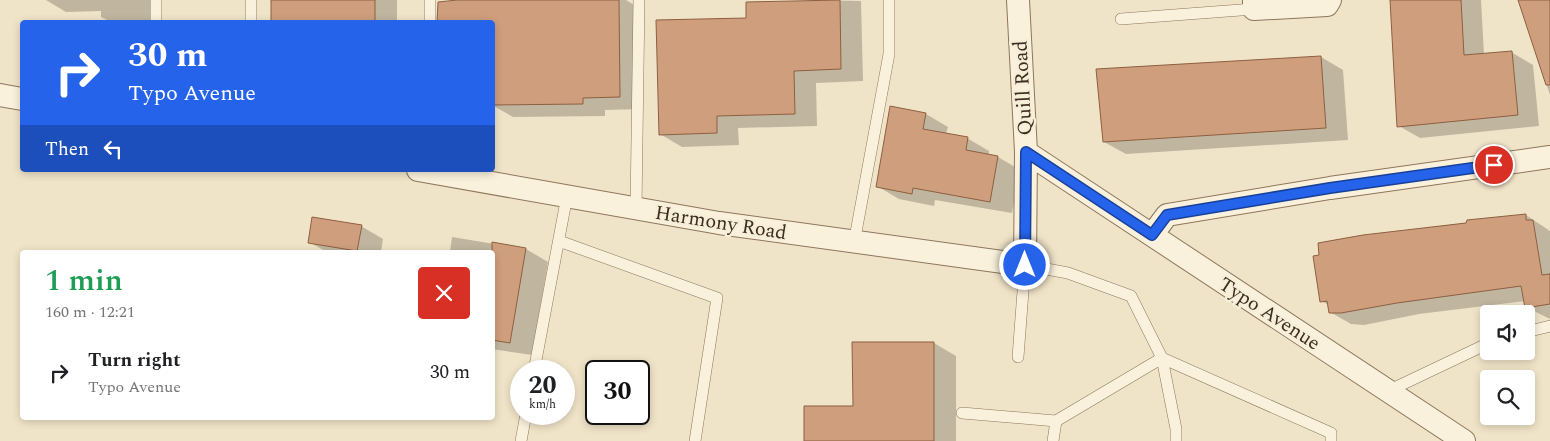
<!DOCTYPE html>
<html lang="en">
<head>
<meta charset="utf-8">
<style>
  :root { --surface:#fff; --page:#f2f2f2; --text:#202124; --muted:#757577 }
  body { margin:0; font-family:Spectral,serif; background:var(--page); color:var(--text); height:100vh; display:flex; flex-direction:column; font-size:19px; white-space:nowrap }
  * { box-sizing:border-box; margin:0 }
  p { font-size:16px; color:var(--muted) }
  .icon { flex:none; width:28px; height:28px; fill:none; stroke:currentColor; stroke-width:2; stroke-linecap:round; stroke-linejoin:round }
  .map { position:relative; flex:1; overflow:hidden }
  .drawer { position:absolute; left:20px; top:250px; width:475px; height:170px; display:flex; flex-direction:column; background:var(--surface); border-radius:5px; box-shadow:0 2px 8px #0003 }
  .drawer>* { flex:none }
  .guide { position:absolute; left:20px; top:20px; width:475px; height:152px; border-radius:5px; box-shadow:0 2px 8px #0003; background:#2563eb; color:#fff; overflow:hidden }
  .tools { position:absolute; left:1480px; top:305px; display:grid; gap:10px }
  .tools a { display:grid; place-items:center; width:55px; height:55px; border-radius:5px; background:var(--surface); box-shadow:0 2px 8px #0003; font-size:25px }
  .speed { position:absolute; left:510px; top:360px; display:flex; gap:10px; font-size:25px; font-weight:700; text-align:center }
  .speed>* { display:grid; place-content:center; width:65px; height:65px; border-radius:50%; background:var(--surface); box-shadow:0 2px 8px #0003; line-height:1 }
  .speed small { font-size:12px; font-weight:400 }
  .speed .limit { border:2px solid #111; border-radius:8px; background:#fff; color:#111 }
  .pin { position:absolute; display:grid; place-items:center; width:42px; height:42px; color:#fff; margin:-21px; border:2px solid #fff; border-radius:50%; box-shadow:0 1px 5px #0007 }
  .me { position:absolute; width:55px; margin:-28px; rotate:0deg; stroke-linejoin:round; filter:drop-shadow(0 0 4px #0008) }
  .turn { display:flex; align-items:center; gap:18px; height:105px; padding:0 25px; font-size:22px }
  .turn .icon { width:65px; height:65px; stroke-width:2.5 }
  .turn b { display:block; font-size:35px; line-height:42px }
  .then { display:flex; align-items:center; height:48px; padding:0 25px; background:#0003; gap:10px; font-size:19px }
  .round { display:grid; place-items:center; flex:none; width:52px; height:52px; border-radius:5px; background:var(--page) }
  .overview { display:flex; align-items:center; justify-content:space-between; height:85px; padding:0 25px }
  h1 { font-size:30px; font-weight:600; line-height:38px; color:#1e9e55 }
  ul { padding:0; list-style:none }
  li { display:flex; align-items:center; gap:15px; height:75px; padding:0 25px }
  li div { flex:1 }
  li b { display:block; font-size:19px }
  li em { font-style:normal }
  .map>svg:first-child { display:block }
  .shadow { fill:#0003 }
  .building { fill:#cf9f7d; stroke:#8d5f41 }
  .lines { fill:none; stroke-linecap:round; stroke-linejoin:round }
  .lane-casing { stroke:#8d765c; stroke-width:12 }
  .street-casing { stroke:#8d765c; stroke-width:24 }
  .lane { stroke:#faf1dc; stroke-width:11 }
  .street { stroke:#faf1dc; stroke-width:22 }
  .route-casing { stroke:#184099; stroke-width:12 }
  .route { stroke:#2563eb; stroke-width:9 }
  .labels { text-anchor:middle; stroke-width:5; stroke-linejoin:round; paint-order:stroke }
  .street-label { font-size:20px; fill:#3d2e20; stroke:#f7eed8 }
</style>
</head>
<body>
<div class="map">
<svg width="1550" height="441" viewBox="0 0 1550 441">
  <rect width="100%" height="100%" fill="#f0e4c8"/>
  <path class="shadow" d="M 46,0 L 150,0 L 150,22 L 111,22 L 101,17 L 101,11 L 66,12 Z
    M 272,0 L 397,0 L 397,22 L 273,22 Z
    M 458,0 L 626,0 L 641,9 L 642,109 L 605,110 L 605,116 L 513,117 L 492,105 L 492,22 L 437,22 L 439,3 Z
    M 813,0 L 861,1 L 863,81 L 816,83 L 817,126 L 738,128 L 739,145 L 682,147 L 660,134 L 747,19 Z
    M 1392,0 L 1481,0 L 1484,54 L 1511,52 L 1533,65 L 1539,126 L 1420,138 L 1399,126 Z
    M 1520,0 L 1550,0 L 1550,95 Z
    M 1321,57 L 1343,70 L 1348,140 L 1126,154 L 1104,142 L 1098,70 Z
    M 926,114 L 948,127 L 946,134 L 967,138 L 989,151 L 989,155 L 998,157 L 1020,170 L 1012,213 L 935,200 L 934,206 L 899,199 L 877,186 Z
    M 1526,215 L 1550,231 L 1550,319 L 1526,307 L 1525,301 L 1419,314 L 1364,325 L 1351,324 L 1330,312 L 1329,305 L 1321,301 L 1314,257 L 1320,256 L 1333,240 Z
    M 361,226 L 383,239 L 381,252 L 327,252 L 309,242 Z
    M 452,237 L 526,249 L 548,262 L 532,355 L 492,349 L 492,252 L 450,252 Z
    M 934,343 L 956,356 L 956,441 L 805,441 L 854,407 Z"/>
  <path class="building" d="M 271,0 L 375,0 L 375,22 L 271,22 Z
    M 457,0 L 619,0 L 620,97 L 583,98 L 583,104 L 492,105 L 492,22 L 437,22 L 438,2 Z
    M 840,0 L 841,69 L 794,71 L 795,114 L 717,116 L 717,133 L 659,135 L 656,20 L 746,18 L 746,2 Z
    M 1390,0 L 1461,0 L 1464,55 L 1512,51 L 1518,115 L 1397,127 Z
    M 1518,0 L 1550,0 L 1550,85 L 1546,85 Z
    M 1321,56 L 1326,128 L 1103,142 L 1096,69 Z
    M 890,106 L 926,113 L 923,129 L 968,137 L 966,150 L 998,156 L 990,202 L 913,188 L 912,194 L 876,187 Z
    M 1526,214 L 1526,220 L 1533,220 L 1542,275 L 1550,274 L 1550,304 L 1525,308 L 1521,286 L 1397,303 L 1341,313 L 1329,313 L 1327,301 L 1320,302 L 1313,256 L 1319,255 L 1318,243 L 1363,235 L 1466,223 L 1467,220 Z
    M 312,217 L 362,225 L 357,251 L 308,243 Z
    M 492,242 L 526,248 L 510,343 L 492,340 Z
    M 852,342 L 934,342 L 934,441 L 804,441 L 804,406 L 853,406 Z"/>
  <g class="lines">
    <g class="lane-casing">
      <path id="lane" d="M 430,0 L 430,22
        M 1121,19 L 1254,9
        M 156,22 L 156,0
        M 251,22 L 251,0
        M 636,208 L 639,0
        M 559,241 L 717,298 L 695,441
        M 854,243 L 889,54 L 889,0
        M 1526,332 L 1550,326
        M 1018,357 L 1025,265 L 1068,273 L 1131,296 L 1162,358 L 1176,429 L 1176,441
        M 534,371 L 567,196
        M 1388,391 L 1489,343
        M 962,413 L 1056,421 L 1162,358 L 1331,433 L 1331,441
        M 521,441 L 526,414
        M 1053,441 L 1056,421"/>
    </g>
    <g class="street-casing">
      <path id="street" d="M 1254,0 L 1254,9 L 1327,5 L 1330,0
        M 0,95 L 22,99
        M 1026,152 L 1464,441
        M 418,170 L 719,223 L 1025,265 L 1026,152 L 1018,0
        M 1152,235 L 1167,215 L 1330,188 L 1550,157"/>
    </g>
    <use href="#lane" class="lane"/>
    <use href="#street" class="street"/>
  </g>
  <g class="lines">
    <g class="route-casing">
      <path id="route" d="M 1025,265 L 1026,152 L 1152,235 L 1167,215 L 1330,188 L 1494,165"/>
    </g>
    <use href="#route" class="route"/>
  </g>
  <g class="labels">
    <g class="street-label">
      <text transform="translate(1022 88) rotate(-93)" y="7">Quill Road</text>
      <text transform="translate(721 222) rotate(9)" y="7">Harmony Road</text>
      <text transform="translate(1270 313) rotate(33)" y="7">Typo Avenue</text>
    </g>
  </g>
</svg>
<div class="tools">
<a><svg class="icon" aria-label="sound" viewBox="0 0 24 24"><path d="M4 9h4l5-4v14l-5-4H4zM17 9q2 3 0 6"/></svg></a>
<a><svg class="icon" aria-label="search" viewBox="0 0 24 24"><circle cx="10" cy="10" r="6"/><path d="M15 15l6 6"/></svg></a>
</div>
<div class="speed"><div>20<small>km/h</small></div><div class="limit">30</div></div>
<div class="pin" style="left:1494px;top:165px;background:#d93025"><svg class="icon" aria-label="arrive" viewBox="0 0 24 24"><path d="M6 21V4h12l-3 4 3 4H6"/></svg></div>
<svg class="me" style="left:1025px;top:265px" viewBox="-20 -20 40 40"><circle r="17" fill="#2563eb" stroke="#fff" stroke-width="3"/><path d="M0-11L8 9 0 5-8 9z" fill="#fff"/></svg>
<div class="guide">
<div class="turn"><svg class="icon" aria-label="right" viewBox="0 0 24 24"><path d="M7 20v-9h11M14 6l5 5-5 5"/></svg><div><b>30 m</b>Typo Avenue</div></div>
<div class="then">Then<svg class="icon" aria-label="left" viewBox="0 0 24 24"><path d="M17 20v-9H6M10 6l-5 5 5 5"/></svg></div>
</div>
<section class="drawer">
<div class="overview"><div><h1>1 min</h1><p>160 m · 12:21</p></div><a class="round" style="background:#d93025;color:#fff"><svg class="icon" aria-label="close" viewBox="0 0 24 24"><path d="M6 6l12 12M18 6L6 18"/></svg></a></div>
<ul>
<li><svg class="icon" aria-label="right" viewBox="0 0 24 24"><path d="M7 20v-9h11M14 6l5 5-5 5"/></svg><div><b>Turn right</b><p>Typo Avenue</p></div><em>30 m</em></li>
</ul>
</section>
</div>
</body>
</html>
